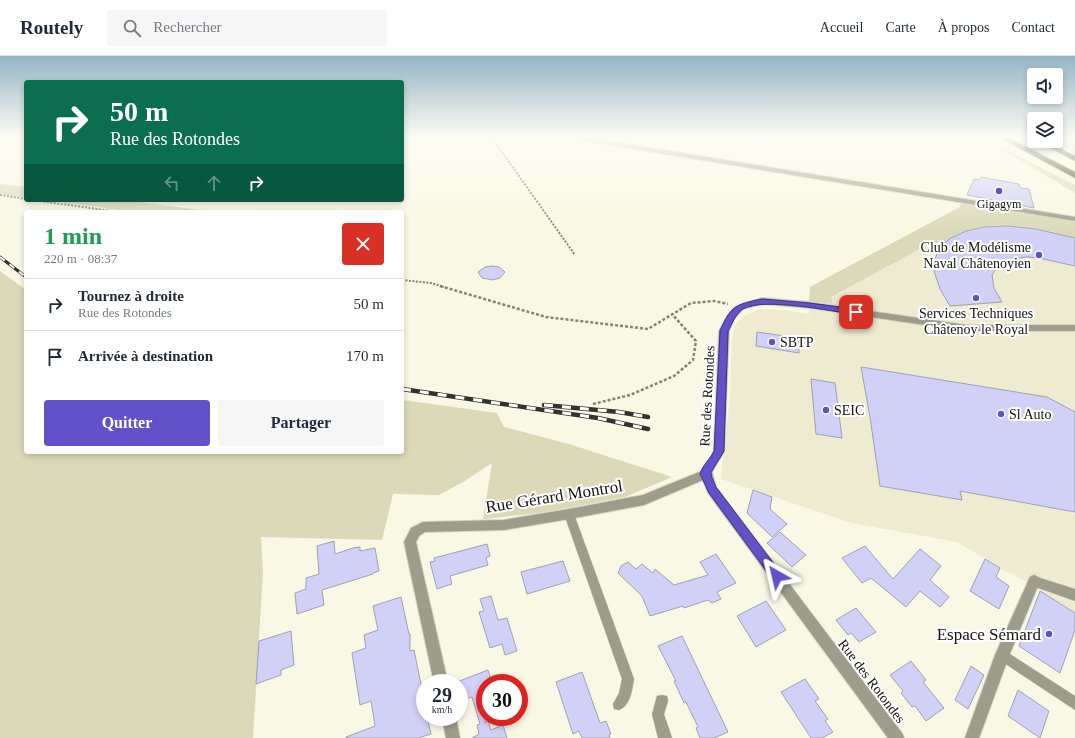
<!DOCTYPE html>
<html lang="fr">
<head>
<meta charset="utf-8">
<style>
  :root { --surface:#fff; --page:#f6f6f7; --text:#1f2937; --muted:#747a83; --line:#e0e1e3; --accent:#6351ca }
  body { margin:0; font-family:"Times New Roman",serif; background:var(--page); color:var(--text); height:100vh; display:flex; flex-direction:column; font-size:15px; white-space:nowrap }
  * { box-sizing:border-box; margin:0 }
  p { font-size:13px; color:var(--muted) }
  .icon { flex:none; width:22px; height:22px; fill:none; stroke:currentColor; stroke-width:2; stroke-linecap:round; stroke-linejoin:round }
  .map { position:relative; flex:1; overflow:hidden }
  .panel { position:absolute; left:24px; top:154px; width:380px; height:244px; display:flex; flex-direction:column; background:var(--surface); border-radius:4px; box-shadow:0 2px 6px #0003 }
  .panel>* { flex:none }
  .top-card { position:absolute; left:24px; top:24px; width:380px; height:122px; border-radius:4px; box-shadow:0 2px 6px #0003; background:#0b6e4f; color:#fff; overflow:hidden }
  .buttons { position:absolute; left:1027px; top:12px; display:grid; gap:8px }
  .buttons a { display:grid; place-items:center; width:36px; height:36px; border-radius:4px; background:var(--surface); box-shadow:0 2px 6px #0003; font-size:20px }
  .speed { position:absolute; left:416px; top:618px; display:flex; gap:8px; font-size:20px; font-weight:700; text-align:center }
  .speed>* { display:grid; place-content:center; width:52px; height:52px; border-radius:50%; background:var(--surface); box-shadow:0 2px 6px #0003; line-height:1 }
  .speed small { font-size:10px; font-weight:400 }
  .speed .limit { border:6px solid #d22; background:#fff; color:#111 }
  .pin { position:absolute; display:grid; place-items:center; width:34px; height:34px; color:#fff; margin:-17px; border-radius:8px; box-shadow:0 2px 6px #0006 }
  .me { position:absolute; width:44px; margin:-22px; rotate:323deg; stroke-linejoin:round; filter:drop-shadow(0 0 3px #0008) }
  .turn { display:flex; align-items:center; gap:14px; height:84px; padding:0 20px; font-size:18px }
  .turn .icon { width:52px; height:52px; stroke-width:2.5 }
  .turn b { display:block; font-size:28px; line-height:34px }
  .lanes { display:flex; align-items:center; height:38px; padding:0 20px; background:#0003; justify-content:center; gap:20px; direction:ltr }
  .lanes .off { opacity:.35 }
  .round { display:grid; place-items:center; flex:none; width:42px; height:42px; border-radius:4px; background:var(--page) }
  .overview { display:flex; align-items:center; justify-content:space-between; height:68px; padding:0 20px }
  h1 { font-size:24px; font-weight:600; line-height:30px; color:#1e9e55 }
  .cta { display:flex; gap:8px; margin-top:auto; padding:8px 20px }
  .cta a { flex:1; height:46px; border-radius:4px; background:var(--accent); color:#fff; font-size:16px; font-weight:600; line-height:46px; text-align:center }
  .cta a+a { background:var(--page); color:var(--text) }
  ul { padding:0; list-style:none }
  li { display:flex; align-items:center; gap:12px; height:52px; padding:0 20px; border-top:1px solid var(--line) }
  li div { flex:1 }
  li b { display:block; font-size:15px }
  li em { font-style:normal }
  header { display:flex; align-items:center; gap:24px; box-sizing:border-box; height:56px; padding:0 20px; background:var(--surface); border-bottom:1px solid var(--line) }
  header strong { font-size:19px }
  nav { display:flex; gap:22px; margin-inline-start:auto; font-size:14px }
  .search { width:280px; height:36px; background:var(--page); display:flex; align-items:center; gap:10px; box-sizing:border-box; padding:0 14px; border-radius:4px; color:var(--muted); font-size:15px }
  .map>svg:first-child { display:block }
  .built { fill:#eeebd0 }
  .green { fill:#dbd9b8 }
  .building { fill:#d1d1f8; stroke:#9fa0b2 }
  .lines { fill:none; stroke-linecap:round; stroke-linejoin:round }
  .lane-casing { stroke:#d5d4c2; stroke-width:1 }
  .street-casing { stroke:#d5d4c2; stroke-width:2 }
  .highway-casing { stroke:#d5d4c2; stroke-width:2 }
  .path-far1 { stroke:#848376; stroke-width:2; stroke-dasharray:2 1.5; stroke-linecap:butt }
  .path { stroke:#848376; stroke-width:2.5; stroke-dasharray:3 2; stroke-linecap:butt }
  .lane { fill:#9e9d8c; fill-rule:evenodd }
  .street { fill:#9e9d8c; fill-rule:evenodd }
  .highway { fill:#3e3a17; fill-rule:evenodd }
  .rail-far1-casing { stroke:#34332a; stroke-width:3 }
  .rail-casing { stroke:#34332a; stroke-width:4.5 }
  .rail-far1 { stroke:#fff; stroke-width:2; stroke-dasharray:6; stroke-linecap:butt }
  .rail { stroke:#fff; stroke-width:3; stroke-dasharray:9; stroke-linecap:butt }
  .route { fill:#6351ca; stroke:#403583 }
  .poi-dot { fill:#6351ca; stroke:#fff; stroke-width:1.5 }
  .labels { text-anchor:middle; stroke-width:4; stroke-linejoin:round; paint-order:stroke }
  .far-poi-label { font-size:12px; fill:#15140d; stroke:#fff }
  .poi-label { font-size:14px; fill:#15140d; stroke:#fff; text-anchor:start }
  .street-label { font-size:14px; fill:#15140d; stroke:#fff }
  .near-street-label { font-size:17px; fill:#15140d; stroke:#fff }
  .near-poi-label { font-size:17px; fill:#15140d; stroke:#fff; text-anchor:end }
</style>
</head>
<body>
<header>
<strong>Routely</strong>
<div class="search"><svg class="icon" aria-label="search" viewBox="0 0 24 24"><circle cx="10" cy="10" r="6"/><path d="M15 15l6 6"/></svg>Rechercher</div>
<nav><a>Accueil</a><a>Carte</a><a>À propos</a><a>Contact</a></nav>
</header>
<div class="map">
<svg width="1075" height="682" viewBox="0 0 1075 682">
  <rect width="100%" height="100%" fill="#f9f8e4"/>
  <path class="built" d="M 961,147 L 1075,165 L 1075,557 L 1025,525 L 1000,512 L 957,486 L 852,467 L 721,423 L 730,340 L 732,279 L 736,268 L 744,260 L 760,253 L 783,254 L 809,258 L 810,231 L 960,151 Z"/>
  <path class="green" d="M 983,82 L 1075,129 L 1075,137 Z
    M 1056,82 L 1075,83 L 1075,97 L 1051,85 L 1056,85 Z
    M 0,128 L 26,131 L 26,142 L 0,138 Z
    M 44,144 L 124,144 L 215,156 L 134,156 Z
    M 961,147 L 1075,165 L 1075,182 C 1040,171 962,156 939,195 L 927,189 L 831,241 L 833,248 L 809,245 L 810,231 L 960,151 Z
    M 0,215 L 26,234 L 26,396 L 402,396 L 402,344 L 497,357 L 504,371 L 569,388 L 672,421 L 625,441 L 540,457 L 483,463 L 492,407 L 463,426 L 439,439 L 393,438 L 382,484 L 261,481 L 263,515 L 253,682 L 0,682 Z"/>
  <path class="building" d="M 981,121 L 1019,128 L 1020,132 L 1029,133 L 1034,152 L 967,139 L 974,123 L 979,124 Z
    M 1008,170 L 1036,173 L 1075,182 L 1075,210 L 1039,202 L 1027,201 L 1012,203 L 998,210 L 992,219 L 994,232 L 1002,246 L 950,250 L 940,233 L 934,215 L 935,203 L 939,193 L 949,183 L 966,175 L 984,171 Z
    M 492,210 L 499,211 L 505,216 L 500,222 L 493,224 L 482,222 L 478,216 L 485,211 Z
    M 757,276 L 798,282 L 799,297 L 756,290 Z
    M 861,311 L 1047,341 L 1075,356 L 1075,456 L 960,435 L 962,444 L 880,430 L 870,361 Z
    M 811,323 L 835,327 L 842,382 L 816,378 Z
    M 753,434 L 772,441 L 770,453 L 787,468 L 772,481 L 747,457 Z
    M 780,476 L 806,499 L 792,511 L 767,487 Z
    M 334,485 L 335,498 L 353,492 L 360,491 L 360,495 L 375,492 L 379,515 L 373,517 L 373,518 L 322,534 L 324,549 L 297,558 L 295,537 L 306,533 L 306,522 L 319,518 L 317,490 Z
    M 487,488 L 490,500 L 486,502 L 488,509 L 450,520 L 452,528 L 437,533 L 430,506 L 435,505 L 434,502 Z
    M 865,490 L 893,523 L 920,493 L 941,510 L 930,524 L 949,541 L 940,551 L 920,535 L 906,551 L 871,522 L 862,527 L 842,502 Z
    M 716,498 L 736,527 L 717,536 L 721,543 L 712,547 L 708,544 L 684,552 L 683,550 L 650,560 L 642,540 L 618,517 L 621,510 L 628,506 L 636,513 L 642,508 L 653,517 L 655,513 L 674,529 L 708,519 L 700,506 Z
    M 985,503 L 1000,512 L 996,521 L 1009,530 L 999,553 L 970,535 Z
    M 563,505 L 570,525 L 527,538 L 521,516 Z
    M 1040,535 L 1075,557 L 1075,574 L 1060,617 L 1019,590 Z
    M 491,540 L 498,564 L 507,562 L 517,595 L 505,599 L 502,588 L 490,592 L 479,556 L 484,555 L 480,543 Z
    M 401,541 L 409,578 L 410,578 L 410,595 L 414,594 L 425,648 L 425,661 L 427,661 L 431,678 L 418,682 L 346,682 L 346,681 L 375,670 L 371,645 L 360,649 L 352,597 L 366,592 L 364,579 L 378,574 L 373,550 Z
    M 766,545 L 786,574 L 756,591 L 737,560 Z
    M 856,552 L 876,576 L 859,586 L 851,577 L 848,579 L 836,564 Z
    M 291,575 L 294,609 L 281,614 L 281,619 L 256,628 L 259,585 Z
    M 682,580 L 728,676 L 714,682 L 700,682 L 696,672 L 698,671 L 686,646 L 684,647 L 674,625 L 676,625 L 658,590 Z
    M 911,605 L 926,624 L 923,626 L 944,652 L 926,665 L 915,650 L 912,651 L 901,637 L 903,635 L 890,619 Z
    M 971,610 L 984,619 L 968,653 L 955,644 Z
    M 488,614 L 492,627 L 485,627 L 485,667 L 488,665 L 491,674 L 503,669 L 507,682 L 472,682 L 479,678 L 477,669 L 480,668 L 472,641 L 465,643 L 462,627 L 457,627 L 457,626 Z
    M 582,616 L 600,667 L 606,665 L 611,678 L 609,679 L 610,682 L 582,682 L 579,675 L 573,678 L 556,626 Z
    M 805,623 L 819,643 L 815,645 L 828,663 L 825,665 L 833,676 L 822,682 L 811,682 L 781,636 Z
    M 1018,634 L 1049,655 L 1040,682 L 1008,660 Z"/>
  <g class="lines">
    <g class="lane-casing">
      <path id="lane" d="M 569,453 L 573,455 L 574,458 L 634,623 C 632,634 631,649 619,654 L 614,653 L 613,648 L 619,637 L 622,623 L 564,458 L 565,455 Z
        M 1034,520 L 1075,533 L 1075,545 L 1030,529 L 1028,525 L 1030,521 Z
        M 1002,593 L 1075,640 L 1075,654 L 998,603 L 996,599 L 998,595 Z
        M 662,639 L 667,640 L 668,645 L 664,658 L 672,682 L 658,682 L 652,658 L 657,640 Z"/>
    </g>
    <g class="street-casing">
      <path id="street" d="M 576,82 L 590,82 L 1075,161 L 1075,165 L 579,84 Z
        M 762,242 L 809,246 L 966,269 L 1075,269 L 1075,275 L 966,275 L 809,252 L 762,248 L 743,253 L 734,263 L 729,275 L 724,395 L 712,416 L 716,431 L 902,677 L 904,682 L 888,682 L 708,437 L 703,424 L 644,449 L 569,463 L 504,474 L 425,476 L 419,480 L 416,486 L 448,627 L 434,627 L 404,486 L 411,472 L 423,466 L 504,464 L 569,453 L 643,439 L 702,415 L 714,395 L 719,275 C 732,249 735,249 762,242 Z
        M 1034,519 L 1038,521 L 1040,525 L 1009,600 L 979,682 L 965,682 L 995,599 L 1030,521 Z
        M 442,661 L 456,661 L 460,682 L 446,682 Z"/>
    </g>
    <g class="highway-casing">
      <path id="highway" d="M 1000,82 L 1010,82 L 1075,116 L 1075,122 Z
        M 1037,85 L 1047,85 L 1075,100 L 1075,105 Z"/>
    </g>
    <path class="path-far1" d="M 492,82 L 575,199
      M 0,139 L 26,143
      M 33,144 L 119,156
      M 402,224 L 431,227 L 444,231"/>
    <path class="path" d="M 440,230 L 546,261 L 648,273 L 691,247 L 714,245 L 728,248
      M 593,348 L 630,339 L 674,320 L 693,304 L 696,285 L 672,258"/>
    <use href="#lane" class="lane"/>
    <use href="#street" class="street"/>
    <use href="#highway" class="highway"/>
    <g class="rail-far1-casing">
      <path id="rail-far1" d="M 0,201 L 26,221"/>
    </g>
    <g class="rail-casing">
      <path id="rail" d="M 402,333 L 598,362 L 648,373
        M 544,349 L 619,356 L 648,361"/>
    </g>
    <use href="#rail-far1" class="rail-far1"/>
    <use href="#rail" class="rail"/>
  </g>
  <linearGradient id="sky" x2="0" y2="1"><stop stop-color="#95b5c5"/><stop offset="0.46" stop-color="#fcfcf3"/><stop offset="1" stop-color="#fcfcf3" stop-opacity="0"/></linearGradient>
  <rect width="1075" height="177" fill="url(#sky)"/>
  <path class="route" d="M 762,243 L 809,247 L 856,253 L 860,256 L 856,259 C 832,255 764,241 743,253 C 736,257 732,268 728,275 L 724,395 C 722,400 710,416 711,418 C 711,422 715,427 716,431 L 781,517 L 782,520 L 781,524 L 777,526 L 773,524 L 709,437 L 700,418 C 703,408 710,404 714,395 L 720,275 C 731,249 735,249 762,243 Z"/>
  <g class="poi-dot">
    <circle cx="999" cy="135" r="4"/>
    <circle cx="1039" cy="199" r="4"/>
    <circle cx="976" cy="242" r="4"/>
    <circle cx="772" cy="286" r="4"/>
    <circle cx="826" cy="354" r="4"/>
    <circle cx="1001" cy="358" r="4"/>
    <circle cx="1049" cy="578" r="4"/>
  </g>
  <g class="labels">
    <g class="far-poi-label">
      <text x="999" y="152">Gigagym</text>
    </g>
    <g class="poi-label">
      <text x="1031" y="196" text-anchor="end">Club de Modélisme<tspan x="1031" dy="16">Naval Châtenoyien</tspan></text>
      <text x="976" y="262" text-anchor="middle">Services Techniques<tspan x="976" dy="16">Châtenoy le Royal</tspan></text>
      <text x="780" y="291">SBTP</text>
      <text x="834" y="359">SEIC</text>
      <text x="1009" y="363">Sl Auto</text>
    </g>
    <g class="street-label">
      <text transform="translate(707 340) rotate(-87)" y="5">Rue des Rotondes</text>
      <text transform="translate(872 625) rotate(53)" y="5">Rue des Rotondes</text>
    </g>
    <g class="near-street-label">
      <text transform="translate(554 440) rotate(-9)" y="6">Rue Gérard Montrol</text>
    </g>
    <g class="near-poi-label">
      <text x="1041" y="584">Espace Sémard</text>
    </g>
  </g>
</svg>
<div class="buttons">
<a><svg class="icon" aria-label="sound" viewBox="0 0 24 24"><path d="M4 9h4l5-4v14l-5-4H4zM17 9q2 3 0 6"/></svg></a>
<a><svg class="icon" aria-label="layers" viewBox="0 0 24 24"><path d="M12 4l9 5-9 5-9-5zM3 14l9 5 9-5"/></svg></a>
</div>
<div class="speed"><div>29<small>km/h</small></div><div class="limit">30</div></div>
<div class="pin" style="left:856px;top:256px;background:#d93025"><svg class="icon" aria-label="arrive" viewBox="0 0 24 24"><path d="M6 21V4h12l-3 4 3 4H6"/></svg></div>
<svg class="me" style="left:777px;top:520px" viewBox="-20 -20 40 40"><path d="M0-17L14 15 0 8-14 15z" fill="#6351ca" stroke="#fff" stroke-width="4"/></svg>
<div class="top-card">
<div class="turn"><svg class="icon" aria-label="right" viewBox="0 0 24 24"><path d="M7 20v-9h11M14 6l5 5-5 5"/></svg><div><b>50 m</b>Rue des Rotondes</div></div>
<div class="lanes"><svg class="icon off" aria-label="left" viewBox="0 0 24 24"><path d="M17 20v-9H6M10 6l-5 5 5 5"/></svg><svg class="icon off" aria-label="ahead" viewBox="0 0 24 24"><path d="M12 20V5M6 11l6-6 6 6"/></svg><svg class="icon" aria-label="right" viewBox="0 0 24 24"><path d="M7 20v-9h11M14 6l5 5-5 5"/></svg></div>
</div>
<section class="panel">
<div class="overview"><div><h1>1 min</h1><p>220 m · 08:37</p></div><a class="round" style="background:#d93025;color:#fff"><svg class="icon" aria-label="close" viewBox="0 0 24 24"><path d="M6 6l12 12M18 6L6 18"/></svg></a></div>
<ul>
<li><svg class="icon" aria-label="right" viewBox="0 0 24 24"><path d="M7 20v-9h11M14 6l5 5-5 5"/></svg><div><b>Tournez à droite</b><p>Rue des Rotondes</p></div><em>50 m</em></li>
<li><svg class="icon" aria-label="arrive" viewBox="0 0 24 24"><path d="M6 21V4h12l-3 4 3 4H6"/></svg><div><b>Arrivée à destination</b></div><em>170 m</em></li>
</ul>
<div class="cta"><a>Quitter</a><a>Partager</a></div>
</section>
</div>
</body>
</html>
